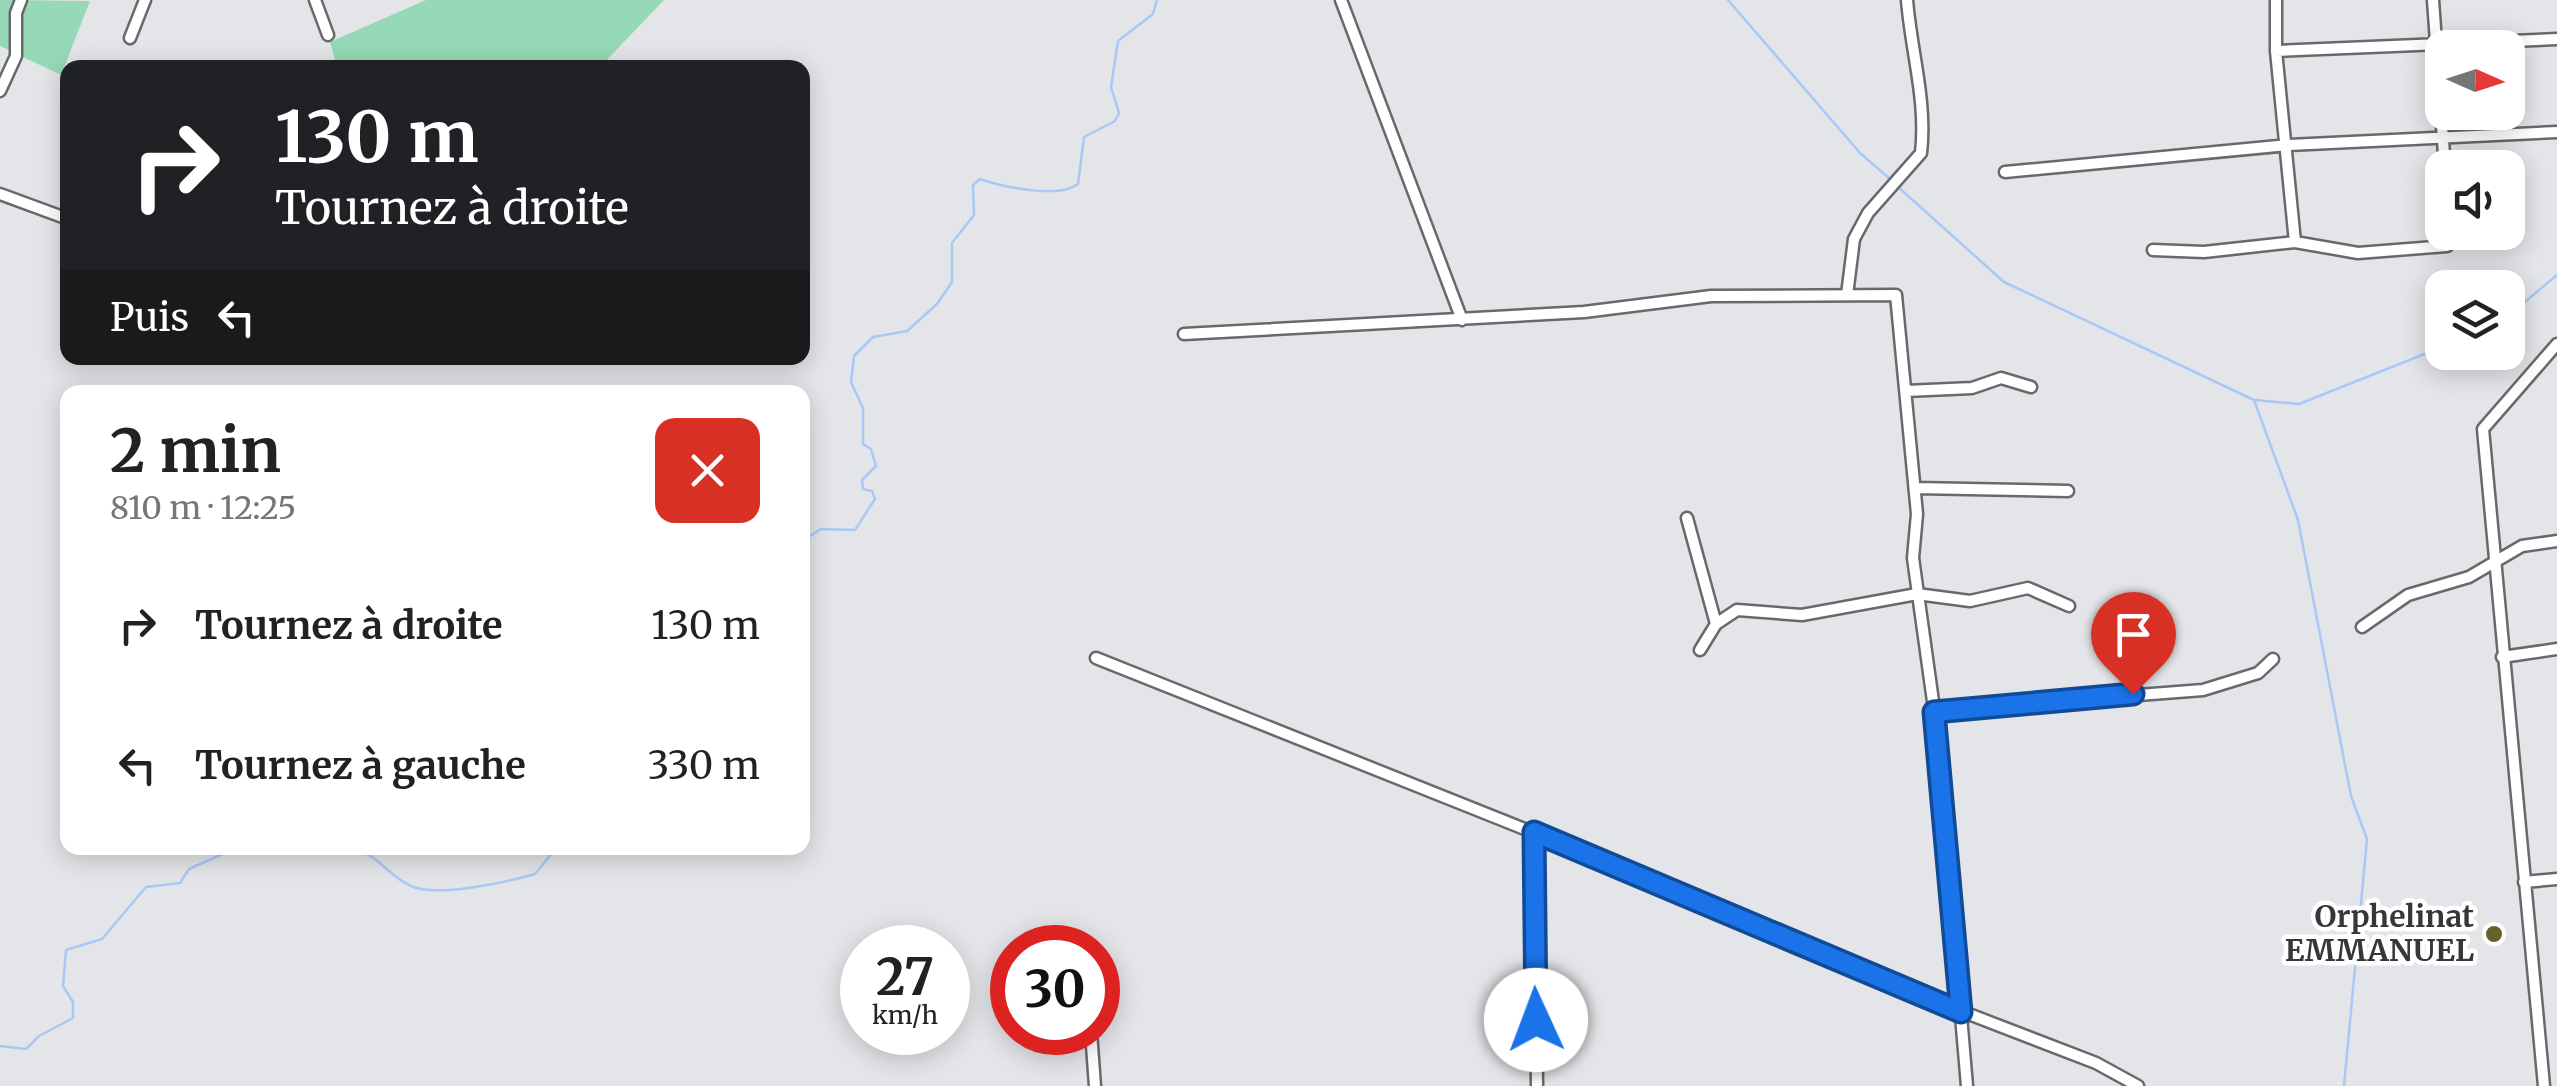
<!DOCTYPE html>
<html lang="fr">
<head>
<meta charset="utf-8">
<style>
  :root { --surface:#fff; --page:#f6f6f6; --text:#222; --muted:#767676 }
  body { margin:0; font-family:Merriweather,serif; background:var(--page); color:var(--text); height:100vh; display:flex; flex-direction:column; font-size:38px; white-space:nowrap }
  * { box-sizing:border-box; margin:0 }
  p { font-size:32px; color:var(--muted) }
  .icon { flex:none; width:55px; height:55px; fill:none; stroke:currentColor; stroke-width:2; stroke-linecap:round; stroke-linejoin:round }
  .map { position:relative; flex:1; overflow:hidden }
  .details { position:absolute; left:60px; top:385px; width:750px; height:470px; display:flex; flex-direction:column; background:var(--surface); border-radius:20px; box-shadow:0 5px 25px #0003 }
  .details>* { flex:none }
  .hud { position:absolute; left:60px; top:60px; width:750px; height:305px; border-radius:20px; box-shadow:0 5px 25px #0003; background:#202124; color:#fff; overflow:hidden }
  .needle { width:65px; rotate:93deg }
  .controls { position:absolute; left:2425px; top:30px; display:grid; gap:20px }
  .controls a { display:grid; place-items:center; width:100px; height:100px; border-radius:20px; background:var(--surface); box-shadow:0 5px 25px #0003; font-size:50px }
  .speed { position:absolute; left:840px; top:925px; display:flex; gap:20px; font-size:50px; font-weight:700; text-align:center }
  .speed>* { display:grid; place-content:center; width:130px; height:130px; border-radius:50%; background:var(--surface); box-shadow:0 5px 25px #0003; line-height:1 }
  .speed small { font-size:25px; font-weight:400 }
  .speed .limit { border:15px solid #d22; background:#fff; color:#111 }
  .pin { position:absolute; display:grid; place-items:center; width:85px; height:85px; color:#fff; margin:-102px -42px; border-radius:50% 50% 50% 0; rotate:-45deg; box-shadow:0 0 10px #0007 }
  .pin .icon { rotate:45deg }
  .me { position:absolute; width:110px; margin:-55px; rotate:358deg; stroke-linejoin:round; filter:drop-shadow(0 0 8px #0008) }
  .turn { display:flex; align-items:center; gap:35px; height:210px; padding:0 50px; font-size:45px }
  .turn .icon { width:130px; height:130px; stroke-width:2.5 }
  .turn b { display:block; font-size:70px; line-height:85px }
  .then { display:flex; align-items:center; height:95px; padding:0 50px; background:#0003; gap:20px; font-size:38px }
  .round { display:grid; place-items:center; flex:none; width:105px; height:105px; border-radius:20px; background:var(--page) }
  .head { display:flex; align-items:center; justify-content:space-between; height:170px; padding:0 50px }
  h1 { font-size:60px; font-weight:700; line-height:75px }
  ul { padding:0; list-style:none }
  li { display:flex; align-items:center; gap:30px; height:140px; padding:0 50px }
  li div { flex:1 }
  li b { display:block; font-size:38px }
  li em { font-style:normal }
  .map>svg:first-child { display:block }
  .green { fill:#96d9b6 }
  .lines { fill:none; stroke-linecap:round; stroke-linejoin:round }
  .stream { stroke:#aac8f6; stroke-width:2.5 }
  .street-casing { stroke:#68696c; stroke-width:15 }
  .street { stroke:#fff; stroke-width:10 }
  .route-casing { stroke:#114b97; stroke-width:25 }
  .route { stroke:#1a73e8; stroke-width:18 }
  .poi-dot { fill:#66622f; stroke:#fff; stroke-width:4 }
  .labels { text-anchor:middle; stroke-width:9; stroke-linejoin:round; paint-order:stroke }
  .poi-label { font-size:30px; font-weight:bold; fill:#363738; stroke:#fff; text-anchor:end }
</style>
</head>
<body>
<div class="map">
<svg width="2557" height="1086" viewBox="0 0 2557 1086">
  <rect width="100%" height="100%" fill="#e4e5e8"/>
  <path class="green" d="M 0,0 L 90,1 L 61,75 L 0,46 Z
    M 426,0 L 664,0 L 600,67 L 337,67 L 330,42 Z"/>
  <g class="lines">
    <path class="stream" d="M 1728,0 L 1860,153 L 1891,180
      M 1897,186 L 2004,282 L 2254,400 L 2298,520 L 2351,796 L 2367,839 L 2344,1086
      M 2508,316 L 2557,275
      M 2255,400 L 2299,404 L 2442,347
      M 802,541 L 821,529 L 855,530 L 875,499 L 872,491 L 863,489 L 862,480 L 876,466 L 871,449 L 863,444 L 863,408 L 851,382 L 854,356 L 873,337 L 907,331 L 937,304 L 952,282 L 952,243 L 974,215 L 973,185 L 980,179 C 1003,187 1059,199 1078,184 L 1084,137 L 1115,121 L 1119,113 L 1111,87 L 1118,41 L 1153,14 L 1157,0
      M 271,848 L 274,848
      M 353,848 C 380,856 387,875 411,886 C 437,898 507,882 535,874 L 556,848
      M 0,1046 L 26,1049 L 39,1036 L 73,1018 L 73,1002 L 63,986 L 66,950 L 102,939 L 146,887 L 180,883 L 189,869 L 236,848"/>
    <g class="street-casing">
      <path id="street" d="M 315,0 L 328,35
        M 1341,0 L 1462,320
        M 2276,0 L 2276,51 L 2295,242
        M 2433,0 L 2445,168
        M 130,38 L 145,0
        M 2276,51 L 2557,39
        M 0,91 L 16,56 L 16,13 L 21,0
        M 2005,172 L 2289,145 L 2557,132
        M 0,194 L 68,219
        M 2153,250 L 2204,252 L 2295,242 L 2358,253 L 2447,246 L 2450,232
        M 1847,295 L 1854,239 L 1868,213 L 1921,153 C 1927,101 1911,51 1907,0
        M 1184,334 L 1584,312 L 1711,296 L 1896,295 L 1917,514 L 1913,558 L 1936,723 L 1967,1086
        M 1906,391 L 1972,388 L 2001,378 L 2031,387
        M 1915,488 L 2068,491
        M 1687,518 L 1716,624
        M 2362,627 L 2408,595 L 2469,577 L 2522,546 L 2557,541
        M 1700,650 L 1716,624 L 1737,610 L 1802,615 L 1917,594 L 1970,601 L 2028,588 L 2069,606
        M 2502,657 L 2557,649
        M 1096,658 L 1645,877 L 1961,1011 L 2096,1063 L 2138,1086
        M 1934,711 L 2203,690 L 2258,673 L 2273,659
        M 1534,833 L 1537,1086
        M 2524,882 L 2557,879
        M 1091,1032 L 1095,1086
        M 2544,1086 L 2483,429 L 2557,344"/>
    </g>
    <use href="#street" class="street"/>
  </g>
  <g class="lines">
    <g class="route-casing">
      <path id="route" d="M 1536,1020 L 1534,832 L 1961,1012 L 1934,712 L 2133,694"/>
    </g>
    <use href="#route" class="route"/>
  </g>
  <circle class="poi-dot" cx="2494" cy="934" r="10"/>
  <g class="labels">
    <g class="poi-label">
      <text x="2474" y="927">Orphelinat<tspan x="2474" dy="34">EMMANUEL</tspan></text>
    </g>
  </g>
</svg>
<div class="controls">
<a><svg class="needle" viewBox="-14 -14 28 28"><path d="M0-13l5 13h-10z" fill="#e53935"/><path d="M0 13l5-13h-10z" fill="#767676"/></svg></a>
<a><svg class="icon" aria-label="sound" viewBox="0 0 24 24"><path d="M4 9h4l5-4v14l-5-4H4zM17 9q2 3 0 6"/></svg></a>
<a><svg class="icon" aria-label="layers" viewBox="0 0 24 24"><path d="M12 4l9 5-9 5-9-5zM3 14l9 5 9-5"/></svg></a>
</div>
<div class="speed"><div>27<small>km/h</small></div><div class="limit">30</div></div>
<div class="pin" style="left:2133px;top:694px;background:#d93025"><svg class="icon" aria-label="arrive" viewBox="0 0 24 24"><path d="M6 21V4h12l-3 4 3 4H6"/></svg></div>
<svg class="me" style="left:1536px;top:1020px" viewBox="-20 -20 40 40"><circle r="19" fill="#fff"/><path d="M0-13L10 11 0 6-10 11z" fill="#1a73e8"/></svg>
<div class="hud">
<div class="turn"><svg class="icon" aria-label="right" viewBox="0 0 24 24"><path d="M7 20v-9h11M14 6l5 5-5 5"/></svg><div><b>130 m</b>Tournez à droite</div></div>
<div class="then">Puis<svg class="icon" aria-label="left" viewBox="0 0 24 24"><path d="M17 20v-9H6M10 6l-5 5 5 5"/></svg></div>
</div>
<section class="details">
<div class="head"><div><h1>2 min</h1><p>810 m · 12:25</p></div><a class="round" style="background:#d93025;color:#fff"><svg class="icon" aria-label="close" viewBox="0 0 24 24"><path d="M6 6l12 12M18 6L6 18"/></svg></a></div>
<ul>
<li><svg class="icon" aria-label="right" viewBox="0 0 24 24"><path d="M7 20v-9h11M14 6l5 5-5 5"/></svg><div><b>Tournez à droite</b></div><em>130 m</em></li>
<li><svg class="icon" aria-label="left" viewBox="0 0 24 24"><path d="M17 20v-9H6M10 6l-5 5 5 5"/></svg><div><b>Tournez à gauche</b></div><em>330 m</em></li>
</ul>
</section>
</div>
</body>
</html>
